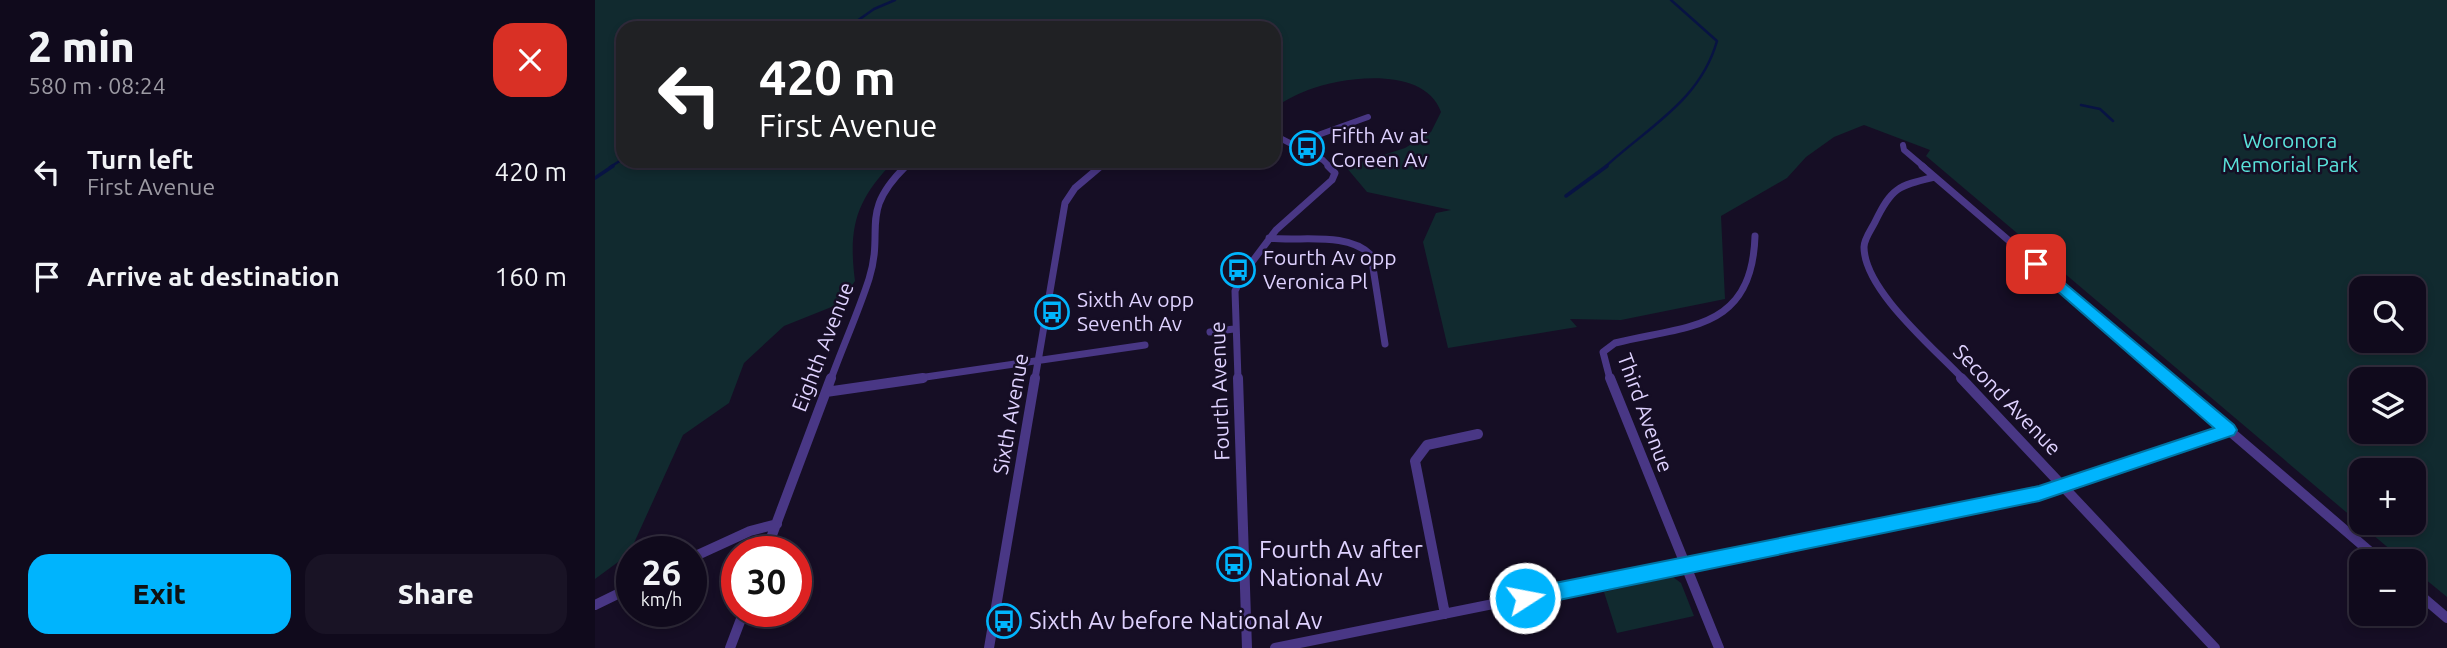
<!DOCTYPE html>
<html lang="en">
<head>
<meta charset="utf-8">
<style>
  :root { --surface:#100a1c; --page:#191325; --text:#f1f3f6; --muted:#9c9aa3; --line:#302b3b; --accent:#00b4fd }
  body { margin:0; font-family:Ubuntu,sans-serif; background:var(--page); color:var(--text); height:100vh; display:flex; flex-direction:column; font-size:26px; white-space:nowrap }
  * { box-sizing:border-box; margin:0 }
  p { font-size:23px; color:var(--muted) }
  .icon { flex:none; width:38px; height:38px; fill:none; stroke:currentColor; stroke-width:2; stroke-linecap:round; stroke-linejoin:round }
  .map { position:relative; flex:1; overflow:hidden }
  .drawer { display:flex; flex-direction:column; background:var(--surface); width:595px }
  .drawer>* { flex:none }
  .hud { position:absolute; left:21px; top:21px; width:665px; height:147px; border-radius:21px; box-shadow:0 4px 10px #0003,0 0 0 2px var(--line); background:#202124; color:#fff; overflow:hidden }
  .fabs { position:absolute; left:1754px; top:276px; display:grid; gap:14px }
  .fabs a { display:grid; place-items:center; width:77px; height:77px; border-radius:14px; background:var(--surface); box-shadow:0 4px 10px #0003,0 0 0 2px var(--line); font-size:35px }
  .speed { position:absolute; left:21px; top:536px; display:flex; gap:14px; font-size:35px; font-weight:700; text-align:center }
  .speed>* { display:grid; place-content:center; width:91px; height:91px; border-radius:50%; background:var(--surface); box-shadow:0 4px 10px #0003,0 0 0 2px var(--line); line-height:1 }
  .speed small { font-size:18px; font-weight:400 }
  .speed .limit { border:10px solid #d22; background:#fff; color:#111 }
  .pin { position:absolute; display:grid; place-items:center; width:60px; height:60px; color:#fff; margin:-30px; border-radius:14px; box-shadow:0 4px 10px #0006 }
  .me { position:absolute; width:77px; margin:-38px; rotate:79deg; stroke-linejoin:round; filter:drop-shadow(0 0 5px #0008) }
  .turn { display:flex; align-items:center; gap:24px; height:147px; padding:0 28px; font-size:32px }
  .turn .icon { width:91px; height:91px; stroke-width:2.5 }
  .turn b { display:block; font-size:49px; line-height:60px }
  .round { display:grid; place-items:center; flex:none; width:74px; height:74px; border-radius:21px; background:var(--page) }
  .summary { display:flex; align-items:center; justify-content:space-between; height:119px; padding:0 28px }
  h1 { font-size:42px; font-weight:800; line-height:52px }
  .action { display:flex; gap:14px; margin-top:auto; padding:14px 28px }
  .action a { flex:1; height:80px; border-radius:21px; background:var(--accent); color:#111; font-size:28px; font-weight:800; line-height:80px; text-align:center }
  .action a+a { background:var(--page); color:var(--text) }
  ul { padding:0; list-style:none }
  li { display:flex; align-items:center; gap:21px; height:105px; padding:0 28px }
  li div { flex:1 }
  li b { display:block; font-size:26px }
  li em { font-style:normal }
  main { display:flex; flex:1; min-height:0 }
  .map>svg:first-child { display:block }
  .green { fill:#112a2f; fill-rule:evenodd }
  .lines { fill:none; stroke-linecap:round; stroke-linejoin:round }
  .stream-far1 { stroke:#081343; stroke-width:2.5 }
  .stream { stroke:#081343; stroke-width:3.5 }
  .minor-far2 { stroke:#493785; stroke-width:6 }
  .minor-far1 { stroke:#493785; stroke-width:7 }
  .minor { stroke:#493785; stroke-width:10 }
  .route { fill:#00b4fd; stroke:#0075a4; stroke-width:2 }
  .labels { text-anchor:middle; stroke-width:5; stroke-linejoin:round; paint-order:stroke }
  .poi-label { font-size:21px; fill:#dfd2ff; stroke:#160e25; text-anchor:start }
  .park-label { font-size:21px; fill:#5ae3db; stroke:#160e25 }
  .street-label { font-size:21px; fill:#dfd2ff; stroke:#160e25 }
  .near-poi-label { font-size:24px; fill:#dfd2ff; stroke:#160e25; text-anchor:start }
</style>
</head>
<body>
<main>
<section class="drawer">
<div class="summary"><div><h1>2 min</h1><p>580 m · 08:24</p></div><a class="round" style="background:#d93025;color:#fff"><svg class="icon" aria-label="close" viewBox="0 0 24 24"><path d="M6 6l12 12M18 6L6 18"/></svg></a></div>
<ul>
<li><svg class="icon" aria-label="left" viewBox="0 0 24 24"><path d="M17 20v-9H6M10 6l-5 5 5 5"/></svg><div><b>Turn left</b><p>First Avenue</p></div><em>420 m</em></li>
<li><svg class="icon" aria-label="arrive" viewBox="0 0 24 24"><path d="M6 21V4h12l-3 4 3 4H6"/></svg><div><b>Arrive at destination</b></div><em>160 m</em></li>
</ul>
<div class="action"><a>Exit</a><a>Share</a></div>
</section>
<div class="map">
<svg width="1852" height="648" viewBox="0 0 1852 648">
  <rect width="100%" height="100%" fill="#160e25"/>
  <path class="green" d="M 0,0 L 1852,0 L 1852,597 L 1818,569 L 1818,562 L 1810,562 L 1331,156 L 1335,150 L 1269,125 L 1239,137 L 1211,157 L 1192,178 L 1126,216 L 1130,299 L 1026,320 L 975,319 L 982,327 L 853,348 L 828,242 L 841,213 L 856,210 L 772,192 L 751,167 L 810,148 L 836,132 L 846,112 C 830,66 750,76 713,90 C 702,94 690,101 679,107 L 679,28 L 517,28 L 504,21 L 488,28 L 28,28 L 28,161 L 299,161 C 261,200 253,227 260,281 L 244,304 L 189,326 L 149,363 L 134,403 L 88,435 L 34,554 L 0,579 ZM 1766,289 L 1818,289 L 1818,341 L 1766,341 ZM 1766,380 L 1818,380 L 1818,432 L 1766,432 ZM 1766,471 L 1818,471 L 1818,523 L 1766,523 Z
    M 1078,577 L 1086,583 L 1099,616 L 1022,633 L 1009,592 Z"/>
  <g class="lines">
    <path class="stream-far1" d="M 252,28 L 279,9 L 300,0
      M 1486,105 L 1505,109 L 1518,121
      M 15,167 L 28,159
      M 1010,167 C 1053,127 1105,101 1122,41 L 1076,0"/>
    <path class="stream" d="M 0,178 L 18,166
      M 971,196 L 1012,166"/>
    <path class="minor-far2" d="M 679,135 L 728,160 L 735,167
      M 698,144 L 773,117
      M 1308,145 L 1309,150 L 1329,167
      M 310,167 L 317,161
      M 504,167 L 512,161"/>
    <path class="minor-far1" d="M 1327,166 L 1575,379
      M 1340,177 C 1303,186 1297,187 1280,222 C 1276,230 1269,239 1269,247 C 1269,290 1339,348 1368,379
      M 674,238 C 705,242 752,231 776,255 L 790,344
      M 615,332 L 639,329
      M 236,379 C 248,346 263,313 274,279 C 290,228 263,213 311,166
      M 317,379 L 550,345
      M 440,379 L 470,203 L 480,188 L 506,166
      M 643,379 L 640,291 L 648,274 L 681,230 L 737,180 L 740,173 L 733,166
      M 1015,379 L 1008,352 L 1020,343 C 1093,325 1157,331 1160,236"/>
    <path class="minor" d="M 643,378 L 652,648
      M 1015,378 L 1124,648
      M 1366,378 L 1620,648
      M 1573,378 L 1787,562
      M 231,392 L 328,378
      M 171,551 L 236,378
      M 96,558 L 155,531 L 182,524
      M 1818,589 L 1852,618
      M 0,605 L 37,587
      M 850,614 L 820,461 L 832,445 L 883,434
      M 135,648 L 149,611
      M 394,648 L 440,378
      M 680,648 L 1444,494 L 1633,430"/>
  </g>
  <path class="route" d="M 1441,259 L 1639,425 L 1642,430 L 1639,435 L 1444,501 L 930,607 L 923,604 L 920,598 L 923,591 L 930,589 L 1444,486 L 1619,428 L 1436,268 L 1436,261 Z"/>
  <defs>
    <g id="bus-ring" transform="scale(1.75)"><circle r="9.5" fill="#160e25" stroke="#00b4fd" stroke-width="1.5"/><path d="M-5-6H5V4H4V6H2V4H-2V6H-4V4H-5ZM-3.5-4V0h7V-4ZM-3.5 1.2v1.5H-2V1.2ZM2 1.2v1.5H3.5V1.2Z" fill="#00b4fd"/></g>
  </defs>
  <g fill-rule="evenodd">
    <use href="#bus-ring" x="712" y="148"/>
    <use href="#bus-ring" x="643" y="270"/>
    <use href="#bus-ring" x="457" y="312"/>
    <use href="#bus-ring" x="639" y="564"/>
    <use href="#bus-ring" x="409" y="621"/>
  </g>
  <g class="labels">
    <g class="poi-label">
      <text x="736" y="143">Fifth Av at<tspan x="736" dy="24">Coreen Av</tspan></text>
      <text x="668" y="265">Fourth Av opp<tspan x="668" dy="24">Veronica Pl</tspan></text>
      <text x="482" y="307">Sixth Av opp<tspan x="482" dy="24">Seventh Av</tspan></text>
    </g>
    <g class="park-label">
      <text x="1695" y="148">Woronora<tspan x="1695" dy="24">Memorial Park</tspan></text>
    </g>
    <g class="street-label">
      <text transform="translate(228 347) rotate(-69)" y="7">Eighth Avenue</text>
      <text transform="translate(625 391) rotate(-92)" y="7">Fourth Avenue</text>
      <text transform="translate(1412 400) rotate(46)" y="7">Second Avenue</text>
      <text transform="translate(1050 413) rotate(70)" y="7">Third Avenue</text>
      <text transform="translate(416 414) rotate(-80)" y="7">Sixth Avenue</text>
    </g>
    <g class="near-poi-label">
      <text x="664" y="558">Fourth Av after<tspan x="664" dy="28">National Av</tspan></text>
      <text x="434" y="629">Sixth Av before National Av</text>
    </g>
  </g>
</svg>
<div class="fabs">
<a><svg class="icon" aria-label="search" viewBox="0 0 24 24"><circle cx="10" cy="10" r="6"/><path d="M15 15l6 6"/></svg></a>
<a><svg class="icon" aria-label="layers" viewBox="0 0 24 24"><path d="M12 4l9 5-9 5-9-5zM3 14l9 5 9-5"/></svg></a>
<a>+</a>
<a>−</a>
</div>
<div class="speed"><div>26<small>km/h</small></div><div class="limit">30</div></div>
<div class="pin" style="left:1441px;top:264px;background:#d93025"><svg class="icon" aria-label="arrive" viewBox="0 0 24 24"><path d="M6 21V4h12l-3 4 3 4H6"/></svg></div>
<svg class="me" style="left:930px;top:598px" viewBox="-20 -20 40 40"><circle r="17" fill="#00b4fd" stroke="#fff" stroke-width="3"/><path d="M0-11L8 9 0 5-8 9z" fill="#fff"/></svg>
<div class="hud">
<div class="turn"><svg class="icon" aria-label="left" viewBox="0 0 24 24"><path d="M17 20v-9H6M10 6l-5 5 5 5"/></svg><div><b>420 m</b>First Avenue</div></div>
</div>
</div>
</main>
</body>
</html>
